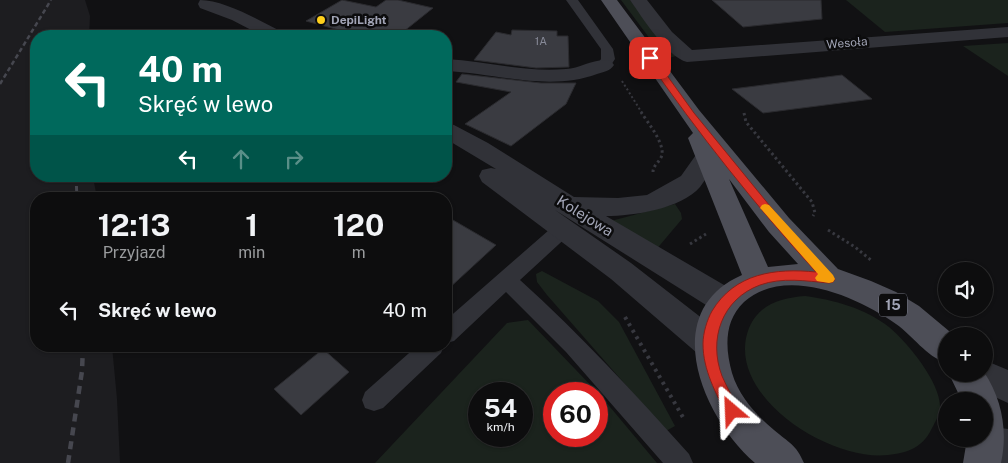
<!DOCTYPE html>
<html lang="pl">
<head>
<meta charset="utf-8">
<style>
  :root { --surface:#0d0d0e; --page:#161617; --text:#f1f3f6; --muted:#9a9c9e; --line:#2d2d2e }
  body { margin:0; font-family:"Public Sans",sans-serif; background:var(--page); color:var(--text); height:100vh; display:flex; flex-direction:column; font-size:19px; white-space:nowrap }
  * { box-sizing:border-box; margin:0 }
  p { font-size:16px; color:var(--muted) }
  .icon { flex:none; width:28px; height:28px; fill:none; stroke:currentColor; stroke-width:2; stroke-linecap:round; stroke-linejoin:round }
  .map { position:relative; flex:1; overflow:hidden }
  .panel { position:absolute; left:30px; top:192px; width:422px; height:160px; display:flex; flex-direction:column; background:var(--surface); border-radius:20px; box-shadow:0 1px 4px #0004,0 0 0 1px var(--line) }
  .panel>* { flex:none }
  .hud { position:absolute; left:30px; top:30px; width:422px; height:152px; border-radius:20px; box-shadow:0 1px 4px #0004,0 0 0 1px var(--line); background:#00695c; color:#fff; overflow:hidden }
  .fabs { position:absolute; left:938px; top:262px; display:grid; gap:10px }
  .fabs a { display:grid; place-items:center; width:55px; height:55px; border-radius:50%; background:var(--surface); box-shadow:0 1px 4px #0004,0 0 0 1px var(--line); font-size:25px }
  .speed { position:absolute; left:468px; top:382px; display:flex; gap:10px; font-size:25px; font-weight:700; text-align:center }
  .speed>* { display:grid; place-content:center; width:65px; height:65px; border-radius:50%; background:var(--surface); box-shadow:0 1px 4px #0004,0 0 0 1px var(--line); line-height:1 }
  .speed small { font-size:12px; font-weight:400 }
  .speed .limit { border:8px solid #d22; background:#fff; color:#111 }
  .pin { position:absolute; display:grid; place-items:center; width:42px; height:42px; color:#fff; margin:-21px; border-radius:10px; box-shadow:0 2px 8px #0006 }
  .me { position:absolute; width:55px; margin:-28px; rotate:334deg; stroke-linejoin:round; filter:drop-shadow(0 0 4px #0008) }
  .turn { display:flex; align-items:center; gap:18px; height:105px; padding:0 25px; font-size:22px }
  .turn .icon { width:65px; height:65px; stroke-width:2.5 }
  .turn b { display:block; font-size:35px; line-height:42px }
  .lanes { display:flex; align-items:center; height:48px; padding:0 25px; background:#0003; justify-content:center; gap:25px; direction:ltr }
  .lanes .off { opacity:.35 }
  .eta { display:flex; justify-content:space-evenly; align-items:center; height:85px; text-align:center }
  .eta b { font-size:30px; font-weight:700; line-height:35px }
  ul { padding:0; list-style:none }
  li { display:flex; align-items:center; gap:15px; height:65px; padding:0 25px }
  li div { flex:1 }
  li b { display:block; font-size:19px }
  li em { font-style:normal }
  .map>svg:first-child { display:block }
  .built { fill:#1d1d20 }
  .green { fill:#1b231d; fill-rule:evenodd }
  .building { fill:#3a3b41; stroke:#2b2b2f }
  .lines { fill:none; stroke-linecap:round; stroke-linejoin:round }
  .path-far2 { stroke:#37383f; stroke-width:2; stroke-dasharray:2 2.5; stroke-linecap:butt }
  .path-far1 { stroke:#37383f; stroke-width:3; stroke-dasharray:2.5 3; stroke-linecap:butt }
  .path { stroke:#37383f; stroke-width:4; stroke-dasharray:3 4.5; stroke-linecap:butt }
  .service { fill:#313238; fill-rule:evenodd }
  .minor { fill:#313238; fill-rule:evenodd }
  .tertiary { fill:#313238; fill-rule:evenodd }
  .primary { fill:#4d4e57; fill-rule:evenodd }
  .rail-far2 { stroke:#46474f; stroke-width:2.5; stroke-dasharray:4.5 3; stroke-linecap:butt }
  .rail-far1 { stroke:#46474f; stroke-width:3; stroke-dasharray:5.5 4.5; stroke-linecap:butt }
  .rail { stroke:#46474f; stroke-width:4.5; stroke-dasharray:8 6; stroke-linecap:butt }
  .route { fill:#d93025; stroke:#8d1f18 }
  .slow { fill:#f59e0b }
  .poi-dot { fill:#ffd01c; stroke:#0c0c0d; stroke-width:2 }
  .labels { text-anchor:middle; stroke-width:5; stroke-linejoin:round; paint-order:stroke }
  .far-number-label { font-size:11px; fill:#878a98 }
  .far-poi-label { font-size:12px; font-weight:bold; fill:#a1a4b5; stroke:#0c0c0d; text-anchor:start }
  .far-street-label { font-size:12px; fill:#a1a4b5; stroke:#0c0c0d }
  .shield { fill:#0c0c0d; stroke:#747683; stroke-width:1 }
  .shield-label { font-size:14px; font-weight:bold; fill:#a1a4b5 }
  .street-label { font-size:15px; fill:#a1a4b5; stroke:#0c0c0d }
</style>
</head>
<body>
<div class="map">
<svg width="1008" height="463" viewBox="0 0 1008 463">
  <rect width="100%" height="100%" fill="#111113"/>
  <path class="built" d="M 0,0 L 85,0 L 90,16 L 89,36 L 36,36 L 36,176 L 93,176 L 97,199 L 36,199 L 36,346 L 112,346 L 117,399 L 120,463 L 0,463 Z"/>
  <path class="green" d="M 621,0 L 630,0 L 676,56 L 665,59 Z
    M 846,0 L 1008,0 L 1008,23 L 885,32 Z
    M 1008,43 L 1008,76 L 963,46 Z
    M 675,204 L 681,213 L 682,219 L 655,251 L 611,221 Z
    M 542,271 L 598,301 L 619,322 L 675,426 L 666,431 L 547,295 L 537,282 L 536,274 Z
    M 805,296 C 834,300 865,308 889,327 C 908,343 942,384 940,409 C 939,416 934,424 931,430 C 922,448 907,453 888,455 C 829,462 723,394 749,328 C 759,304 781,298 805,296 Z
    M 528,320 L 600,395 L 657,463 L 375,463 L 507,323 ZM 479,394 L 521,394 L 521,436 L 479,436 ZM 554,394 L 596,394 L 596,436 L 554,436 Z"/>
  <path class="building" d="M 342,0 L 376,7 L 386,0 L 398,0 L 433,8 L 398,36 L 361,36 L 306,21 Z
    M 712,0 L 821,0 L 822,19 L 743,27 Z
    M 512,30 L 557,31 L 557,36 L 568,36 L 569,67 L 536,68 L 474,60 L 496,32 L 511,35 Z
    M 462,74 L 541,83 L 576,83 L 566,104 L 511,146 L 465,124 L 511,92 L 456,82 Z
    M 842,75 L 872,99 L 763,113 L 732,89 Z
    M 446,216 L 496,245 L 446,291 Z
    M 323,349 L 349,372 L 301,415 L 274,389 Z"/>
  <g class="lines">
    <path class="path-far2" d="M 622,81 L 642,113"/>
    <path class="path-far1" d="M 641,112 C 648,123 664,142 662,155 C 660,162 653,165 653,172
      M 744,113 L 746,122 L 812,202 L 815,213 L 813,216
      M 828,230 L 855,247 L 872,261
      M 690,244 L 706,234"/>
    <path class="path" d="M 625,317 L 684,419"/>
    <path class="service" d="M 566,0 L 578,0 L 613,49 L 615,59 L 609,68 L 604,69 L 597,65 L 601,59 L 601,49 Z
      M 564,221 L 571,223 L 573,228 L 571,233 L 520,280 C 580,334 635,394 689,454 L 693,463 L 663,463 L 566,352 L 506,292 L 454,341 L 446,343 L 446,320 L 557,223 Z
      M 417,346 L 444,346 L 441,353 L 383,408 L 374,411 L 365,408 L 362,400 L 365,392 Z"/>
    <path class="minor" d="M 630,0 L 647,0 L 672,32 L 692,50 L 1008,27 L 1008,37 L 687,62 C 667,57 642,17 630,0 Z
      M 446,59 C 486,61 526,73 566,69 C 581,68 596,57 611,61 L 614,65 C 610,71 604,72 597,74 C 549,92 495,73 446,71 Z"/>
    <path class="tertiary" d="M 200,0 C 224,0 261,21 282,32 L 285,36 L 263,36 L 232,20 L 200,8 L 198,4 Z
      M 446,123 L 454,125 L 488,143 L 574,197 L 618,198 L 647,195 L 681,176 L 698,152 L 706,150 L 714,152 L 718,157 C 712,167 707,178 700,187 C 681,209 633,216 606,216 L 736,292 L 740,301 L 736,310 L 725,313 L 714,310 L 555,210 L 631,263 L 721,333 L 725,343 L 721,353 L 709,357 L 697,353 L 611,279 L 482,182 L 479,176 L 482,170 L 491,168 L 496,169 L 446,139 Z
      M 984,360 L 1008,370 L 1008,403 L 969,385 L 964,374 L 984,374 Z
      M 986,426 L 1008,429 L 1008,463 L 984,463 L 973,458 L 967,445 L 970,439 L 984,439 L 984,427 Z"/>
    <path class="primary" d="M 601,0 L 617,0 L 699,110 L 789,218 L 838,269 L 871,281 L 896,292 L 919,306 L 955,336 L 946,336 L 946,363 C 926,356 913,336 896,324 C 858,297 785,265 744,302 C 724,321 725,348 732,373 C 739,396 756,415 774,430 C 789,443 796,444 804,463 L 755,463 C 703,418 657,312 742,275 L 688,138 L 693,133 ZM 729,179 L 769,232 L 798,264 L 768,267 Z
      M 984,372 C 1002,399 1008,431 1001,463 L 963,463 L 967,439 L 984,439 L 984,401 L 962,401 L 949,374 L 984,374 Z"/>
    <path class="rail-far2" d="M 0,84 L 51,0"/>
    <path class="rail-far1" d="M 76,176 L 77,199"/>
    <path class="rail" d="M 68,463 L 82,371 L 83,346"/>
  </g>
  <path class="route" d="M 647,56 L 653,56 L 694,113 L 783,222 L 835,279 L 833,282 L 829,283 C 806,281 782,277 760,285 C 722,299 708,339 722,376 C 727,388 734,399 739,411 L 737,416 L 732,418 L 727,416 C 716,393 703,370 703,344 C 703,333 707,320 712,311 C 735,273 775,268 816,272 C 755,205 698,133 646,58 Z"/>
  <path class="slow" d="M 765,204 L 769,205 L 833,275 L 835,279 L 833,282 L 829,283 L 817,281 L 815,278 L 818,274 L 762,210 L 760,208 L 762,205 Z"/>
  <circle class="poi-dot" cx="321" cy="20" r="5"/>
  <g class="labels">
    <g class="far-number-label">
      <text x="541" y="45">1A</text>
    </g>
    <g class="far-poi-label">
      <text x="331" y="24">DepiLight</text>
    </g>
    <g class="far-street-label">
      <text transform="translate(847 43) rotate(-5)" y="4">Wesoła</text>
    </g>
    <rect class="shield" x="879" y="293.5" width="28" height="23" rx="4"/>
    <g class="shield-label">
      <text x="893" y="310">15</text>
    </g>
    <g class="street-label">
      <text transform="translate(585 216) rotate(32)" y="5">Kolejowa</text>
    </g>
  </g>
</svg>
<div class="fabs">
<a><svg class="icon" aria-label="sound" viewBox="0 0 24 24"><path d="M4 9h4l5-4v14l-5-4H4zM17 9q2 3 0 6"/></svg></a>
<a>+</a>
<a>−</a>
</div>
<div class="speed"><div>54<small>km/h</small></div><div class="limit">60</div></div>
<div class="pin" style="left:650px;top:58px;background:#d93025"><svg class="icon" aria-label="arrive" viewBox="0 0 24 24"><path d="M6 21V4h12l-3 4 3 4H6"/></svg></div>
<svg class="me" style="left:732px;top:411px" viewBox="-20 -20 40 40"><path d="M0-17L14 15 0 8-14 15z" fill="#d93025" stroke="#fff" stroke-width="4"/></svg>
<div class="hud">
<div class="turn"><svg class="icon" aria-label="left" viewBox="0 0 24 24"><path d="M17 20v-9H6M10 6l-5 5 5 5"/></svg><div><b>40 m</b>Skręć w lewo</div></div>
<div class="lanes"><svg class="icon" aria-label="left" viewBox="0 0 24 24"><path d="M17 20v-9H6M10 6l-5 5 5 5"/></svg><svg class="icon off" aria-label="ahead" viewBox="0 0 24 24"><path d="M12 20V5M6 11l6-6 6 6"/></svg><svg class="icon off" aria-label="right" viewBox="0 0 24 24"><path d="M7 20v-9h11M14 6l5 5-5 5"/></svg></div>
</div>
<section class="panel">
<div class="eta">
<div><b>12:13</b><p>Przyjazd</p></div>
<div><b>1</b><p>min</p></div>
<div><b>120</b><p>m</p></div>
</div>
<ul>
<li><svg class="icon" aria-label="left" viewBox="0 0 24 24"><path d="M17 20v-9H6M10 6l-5 5 5 5"/></svg><div><b>Skręć w lewo</b></div><em>40 m</em></li>
</ul>
</section>
</div>
</body>
</html>
